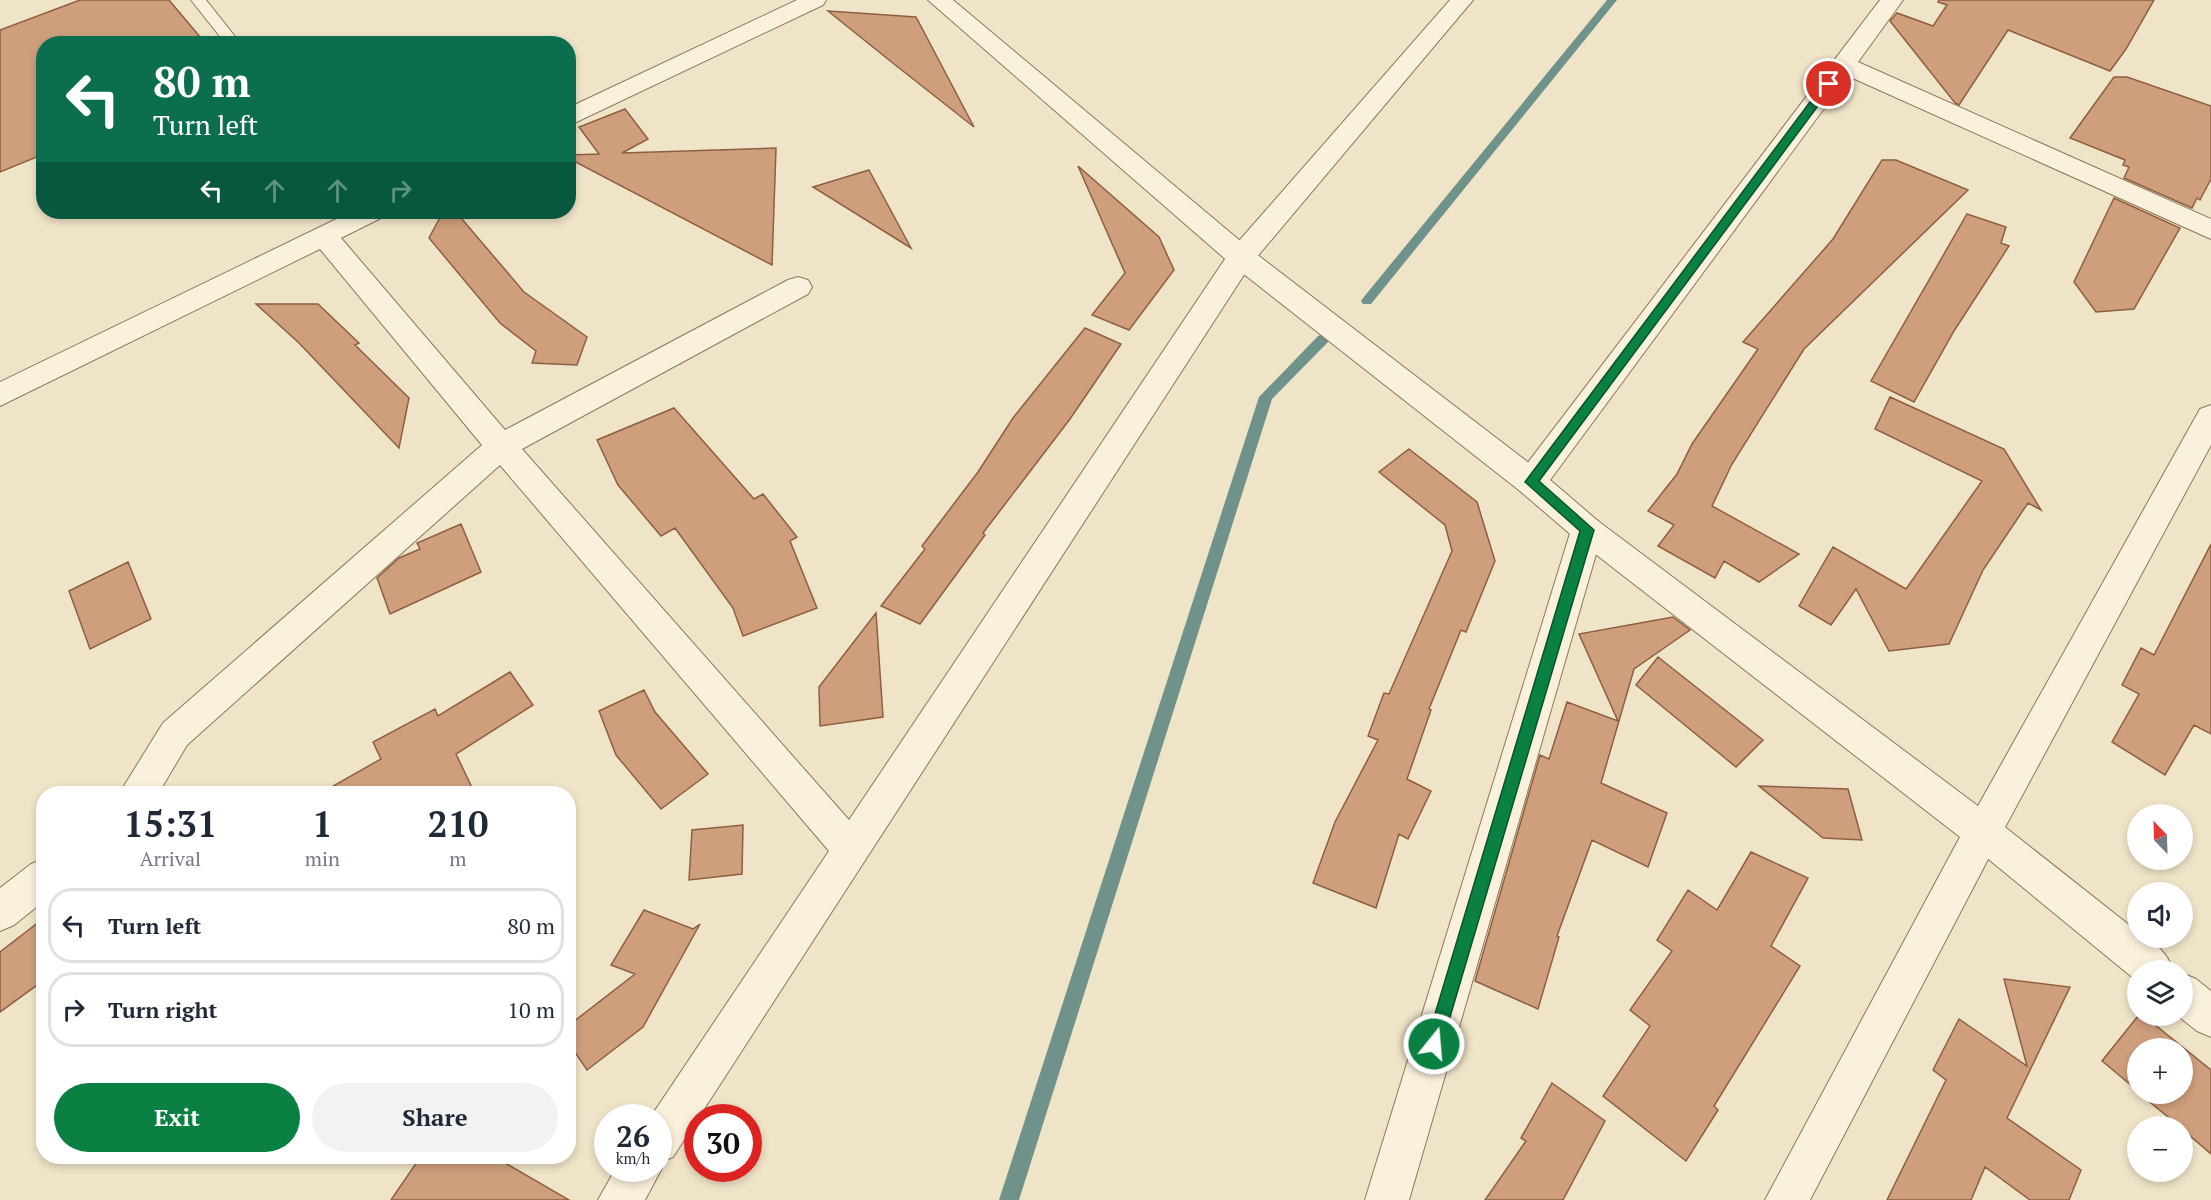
<!DOCTYPE html>
<html lang="en">
<head>
<meta charset="utf-8">
<style>
  :root { --surface:#fff; --page:#f2f2f3; --text:#1f2937; --muted:#747a83; --line:#e0e1e3; --accent:#0b8043 }
  body { margin:0; font-family:"PT Serif",serif; background:var(--page); color:var(--text); height:100vh; display:flex; flex-direction:column; font-size:22px; white-space:nowrap }
  * { box-sizing:border-box; margin:0 }
  p { font-size:20px; color:var(--muted) }
  .icon { flex:none; width:33px; height:33px; fill:none; stroke:currentColor; stroke-width:2; stroke-linecap:round; stroke-linejoin:round }
  .map { position:relative; flex:1; overflow:hidden }
  .panel { position:absolute; left:36px; top:786px; width:540px; height:378px; display:flex; flex-direction:column; background:var(--surface); border-radius:24px; box-shadow:0 3px 9px #0003 }
  .panel>* { flex:none }
  .banner { position:absolute; left:36px; top:36px; width:540px; height:183px; border-radius:24px; box-shadow:0 3px 9px #0003; background:#0b6e4f; color:#fff; overflow:hidden }
  .needle { width:39px; rotate:337deg }
  .tools { position:absolute; left:2127px; top:804px; display:grid; gap:12px }
  .tools a { display:grid; place-items:center; width:66px; height:66px; border-radius:50%; background:var(--surface); box-shadow:0 3px 9px #0003; font-size:30px }
  .speed { position:absolute; left:594px; top:1104px; display:flex; gap:12px; font-size:30px; font-weight:700; text-align:center }
  .speed>* { display:grid; place-content:center; width:78px; height:78px; border-radius:50%; background:var(--surface); box-shadow:0 3px 9px #0003; line-height:1 }
  .speed small { font-size:15px; font-weight:400 }
  .speed .limit { border:9px solid #d22; background:#fff; color:#111 }
  .pin { position:absolute; display:grid; place-items:center; width:51px; height:51px; color:#fff; margin:-26px; border:3px solid #fff; border-radius:50%; box-shadow:0 2px 6px #0007 }
  .me { position:absolute; width:66px; margin:-33px; rotate:17deg; stroke-linejoin:round; filter:drop-shadow(0 0 4px #0008) }
  .turn { display:flex; align-items:center; gap:21px; height:126px; padding:0 18px; font-size:27px }
  .turn .icon { width:78px; height:78px; stroke-width:2.5 }
  .turn b { display:block; font-size:42px; line-height:51px }
  .lanes { display:flex; align-items:center; height:57px; padding:0 18px; background:#0003; justify-content:center; gap:30px; direction:ltr }
  .lanes .off { opacity:.35 }
  .eta { display:flex; justify-content:space-evenly; align-items:center; height:102px; text-align:center }
  .eta b { font-size:36px; font-weight:700; line-height:42px }
  .cta { display:flex; gap:12px; margin-top:auto; padding:12px 18px }
  .cta a { flex:1; height:69px; border-radius:36px; background:var(--accent); color:#fff; font-size:24px; font-weight:700; line-height:69px; text-align:center }
  .cta a+a { background:var(--page); color:var(--text) }
  ul { padding:0; list-style:none }
  li { display:flex; align-items:center; gap:18px; height:75px; margin:0 12px 9px; padding:0 6px; border:3px solid var(--line); border-radius:24px }
  li div { flex:1 }
  li b { display:block; font-size:22px }
  li em { font-style:normal }
  .map>svg:first-child { display:block }
  .lines { fill:none; stroke-linecap:round; stroke-linejoin:round }
  .stream { fill:#6f938a; fill-rule:evenodd }
  .building { fill:#cf9f7d; stroke:#8d5f41; stroke-width:1.5 }
  .service-casing { stroke:#8d765c; stroke-width:2 }
  .minor-casing { stroke:#8d765c; stroke-width:2 }
  .tertiary-casing { stroke:#8d765c; stroke-width:2 }
  .service { fill:#faf1dc; fill-rule:evenodd }
  .minor { fill:#faf1dc; fill-rule:evenodd }
  .tertiary { fill:#faf1dc; fill-rule:evenodd }
  .route { fill:#0b8043; stroke:#07532c; stroke-width:1.5 }
</style>
</head>
<body>
<div class="map">
<svg width="2211" height="1200" viewBox="0 0 2211 1200">
  <rect width="100%" height="100%" fill="#f0e4c8"/>
  <g class="lines">
    <path class="stream" d="M 1607,0 L 1617,0 L 1371,304 L 1363,304 L 1361,301 L 1363,298 Z
      M 1323,334 L 1328,336 L 1330,339 L 1328,342 L 1272,399 L 1019,1200 L 999,1200 L 1259,397 L 1318,336 Z"/>
  </g>
  <path class="building" d="M 80,0 L 169,0 L 206,44 L 44,44 L 44,154 L 0,172 L 0,30 Z
    M 1939,0 L 2154,0 L 2126,49 L 2110,71 L 2008,30 L 1959,105 L 1955,103 L 1890,21 L 1897,13 L 1933,26 L 1947,5 L 1938,2 Z
    M 828,11 L 916,17 L 974,127 L 894,64 Z
    M 2114,77 L 2127,77 L 2211,106 L 2211,179 L 2200,200 L 2197,198 L 2192,208 L 2124,178 L 2129,167 L 2123,165 L 2125,160 L 2070,138 Z
    M 625,109 L 648,139 L 622,153 L 776,148 L 772,265 L 568,158 L 568,155 L 599,154 L 579,127 Z
    M 1882,160 L 1896,160 L 1968,190 L 1804,349 L 1732,464 L 1712,506 L 1799,554 L 1759,582 L 1724,561 L 1715,578 L 1658,546 L 1674,525 L 1648,511 L 1677,474 L 1692,444 L 1758,349 L 1743,342 L 1833,239 Z
    M 1078,166 L 1159,237 L 1174,270 L 1129,330 L 1092,315 L 1125,273 Z
    M 869,170 L 911,248 L 813,187 Z
    M 2114,198 L 2180,228 L 2134,309 L 2096,312 L 2074,282 Z
    M 443,212 L 456,212 L 524,292 L 587,337 L 577,365 L 532,363 L 536,351 L 500,323 L 429,238 Z
    M 1967,214 L 2006,227 L 2001,243 L 2009,246 L 1954,331 L 1914,402 L 1871,381 Z
    M 256,304 L 318,304 L 359,343 L 355,345 L 409,398 L 399,448 L 299,343 Z
    M 1085,328 L 1121,344 L 1070,419 L 983,533 L 985,535 L 920,624 L 881,606 L 925,549 L 922,546 L 978,472 L 1013,418 Z
    M 1890,397 L 2004,449 L 2041,510 L 2028,503 L 1983,570 L 1949,644 L 1889,651 L 1856,589 L 1831,625 L 1799,606 L 1833,547 L 1906,589 L 1982,481 L 1875,429 Z
    M 674,408 L 754,499 L 763,494 L 797,537 L 790,541 L 817,608 L 743,636 L 733,608 L 675,528 L 661,536 L 618,485 L 597,440 Z
    M 1409,449 L 1477,502 L 1495,561 L 1466,632 L 1461,630 L 1429,709 L 1431,710 L 1407,779 L 1431,791 L 1408,839 L 1399,834 L 1376,908 L 1313,883 L 1335,822 L 1378,740 L 1368,736 L 1384,693 L 1389,694 L 1452,551 L 1445,525 L 1379,472 Z
    M 461,524 L 481,572 L 390,614 L 377,578 L 399,558 L 420,549 L 417,543 Z
    M 2211,544 L 2211,734 L 2194,725 L 2165,775 L 2112,742 L 2139,694 L 2122,685 L 2141,648 L 2154,655 Z
    M 128,562 L 151,619 L 90,649 L 69,591 Z
    M 876,613 L 883,717 L 820,726 L 819,687 Z
    M 1673,617 L 1690,630 L 1634,669 L 1601,783 L 1667,813 L 1648,867 L 1592,840 L 1557,936 L 1559,937 L 1538,1009 L 1475,981 L 1540,755 L 1549,759 L 1567,702 L 1618,721 L 1579,634 Z
    M 1658,657 L 1763,740 L 1736,767 L 1636,685 Z
    M 510,672 L 533,705 L 456,754 L 475,794 L 319,794 L 381,759 L 373,742 L 435,709 L 438,716 Z
    M 644,690 L 655,712 L 708,774 L 661,809 L 616,755 L 599,711 Z
    M 1759,786 L 1848,789 L 1862,840 L 1823,838 Z
    M 743,825 L 742,874 L 689,880 L 692,830 Z
    M 1751,852 L 1808,878 L 1771,946 L 1800,966 L 1714,1106 L 1718,1110 L 1686,1161 L 1603,1096 L 1650,1026 L 1630,1010 L 1672,951 L 1657,940 L 1688,890 L 1717,910 Z
    M 644,910 L 693,929 L 700,924 L 643,1027 L 587,1070 L 568,1042 L 568,1026 L 635,974 L 611,965 Z
    M 44,918 L 44,980 L 0,1012 L 0,952 Z
    M 2004,979 L 2070,987 L 2007,1118 L 2081,1170 L 2069,1200 L 2030,1200 L 1985,1167 L 1971,1200 L 1887,1200 L 1946,1080 L 1933,1070 L 1959,1019 L 2027,1066 Z
    M 2138,1016 L 2144,1016 L 2211,1070 L 2211,1154 L 2182,1129 L 2182,1126 L 2179,1126 L 2140,1094 L 2182,1094 L 2182,1048 L 2138,1048 L 2138,1091 L 2102,1061 Z
    M 1552,1083 L 1605,1121 L 1563,1200 L 1485,1200 L 1526,1141 L 1521,1138 Z
    M 421,1156 L 493,1156 L 569,1200 L 391,1200 Z"/>
  <g class="lines">
    <g class="service-casing">
      <path id="service" d="M 191,0 L 206,0 L 241,44 L 226,44 Z"/>
    </g>
    <g class="minor-casing">
      <path id="minor" d="M 797,0 L 826,0 L 823,5 L 568,126 L 568,108 Z
        M 1450,0 L 1473,0 L 1251,264 L 673,1157 L 660,1162 L 662,1168 L 645,1200 L 598,1200 L 616,1168 L 658,1168 L 658,1118 L 650,1118 L 829,851 L 500,465 L 187,745 L 158,794 L 119,794 L 163,723 L 482,445 L 320,249 L 0,406 L 0,382 L 351,212 L 385,212 L 381,218 L 341,238 L 505,430 L 788,280 L 798,277 L 808,280 L 812,287 L 808,294 L 522,449 L 849,820 L 1231,250 Z
        M 1880,0 L 1903,0 L 1858,62 L 2211,219 L 2211,239 L 1848,76 L 1542,491 L 1531,494 L 1520,491 L 1515,482 L 1520,473 Z
        M 1587,517 L 1598,521 L 1603,530 L 1409,1200 L 1365,1200 L 1571,530 L 1576,521 Z
        M 1983,815 L 1996,820 L 2138,932 L 2138,938 C 2154,938 2169,956 2173,970 L 2138,970 L 2138,982 L 1970,844 L 1965,832 L 1970,820 Z
        M 44,859 L 44,901 L 14,925 L 0,931 L 0,888 L 31,864 Z
        M 2182,973 L 2196,979 L 2211,991 L 2211,1037 L 2197,1031 L 2178,1016 L 2182,1016 Z"/>
    </g>
    <g class="tertiary-casing">
      <path id="tertiary" d="M 928,0 L 953,0 L 1251,250 L 1542,473 L 1598,521 L 1978,806 L 2200,409 L 2211,405 L 2211,445 L 1996,844 L 1810,1200 L 1765,1200 L 1960,837 L 1576,539 L 1520,491 L 1231,264 Z"/>
    </g>
    <use href="#service" class="service"/>
    <use href="#minor" class="minor"/>
    <use href="#tertiary" class="tertiary"/>
  </g>
  <path class="route" d="M 1829,81 L 1832,82 L 1832,87 L 1539,481 L 1594,530 L 1442,1044 L 1440,1049 L 1434,1052 L 1428,1049 L 1426,1044 L 1580,531 L 1525,482 L 1825,82 Z"/>
</svg>
<div class="tools">
<a><svg class="needle" viewBox="-14 -14 28 28"><path d="M0-13l5 13h-10z" fill="#e53935"/><path d="M0 13l5-13h-10z" fill="#747a83"/></svg></a>
<a><svg class="icon" aria-label="sound" viewBox="0 0 24 24"><path d="M4 9h4l5-4v14l-5-4H4zM17 9q2 3 0 6"/></svg></a>
<a><svg class="icon" aria-label="layers" viewBox="0 0 24 24"><path d="M12 4l9 5-9 5-9-5zM3 14l9 5 9-5"/></svg></a>
<a>+</a>
<a>−</a>
</div>
<div class="speed"><div>26<small>km/h</small></div><div class="limit">30</div></div>
<div class="pin" style="left:1829px;top:84px;background:#d93025"><svg class="icon" aria-label="arrive" viewBox="0 0 24 24"><path d="M6 21V4h12l-3 4 3 4H6"/></svg></div>
<svg class="me" style="left:1434px;top:1044px" viewBox="-20 -20 40 40"><circle r="17" fill="#0b8043" stroke="#fff" stroke-width="3"/><path d="M0-11L8 9 0 5-8 9z" fill="#fff"/></svg>
<div class="banner">
<div class="turn"><svg class="icon" aria-label="left" viewBox="0 0 24 24"><path d="M17 20v-9H6M10 6l-5 5 5 5"/></svg><div><b>80 m</b>Turn left</div></div>
<div class="lanes"><svg class="icon" aria-label="left" viewBox="0 0 24 24"><path d="M17 20v-9H6M10 6l-5 5 5 5"/></svg><svg class="icon off" aria-label="ahead" viewBox="0 0 24 24"><path d="M12 20V5M6 11l6-6 6 6"/></svg><svg class="icon off" aria-label="ahead" viewBox="0 0 24 24"><path d="M12 20V5M6 11l6-6 6 6"/></svg><svg class="icon off" aria-label="right" viewBox="0 0 24 24"><path d="M7 20v-9h11M14 6l5 5-5 5"/></svg></div>
</div>
<section class="panel">
<div class="eta">
<div><b>15:31</b><p>Arrival</p></div>
<div><b>1</b><p>min</p></div>
<div><b>210</b><p>m</p></div>
</div>
<ul>
<li><svg class="icon" aria-label="left" viewBox="0 0 24 24"><path d="M17 20v-9H6M10 6l-5 5 5 5"/></svg><div><b>Turn left</b></div><em>80 m</em></li>
<li><svg class="icon" aria-label="right" viewBox="0 0 24 24"><path d="M7 20v-9h11M14 6l5 5-5 5"/></svg><div><b>Turn right</b></div><em>10 m</em></li>
</ul>
<div class="cta"><a>Exit</a><a>Share</a></div>
</section>
</div>
</body>
</html>
